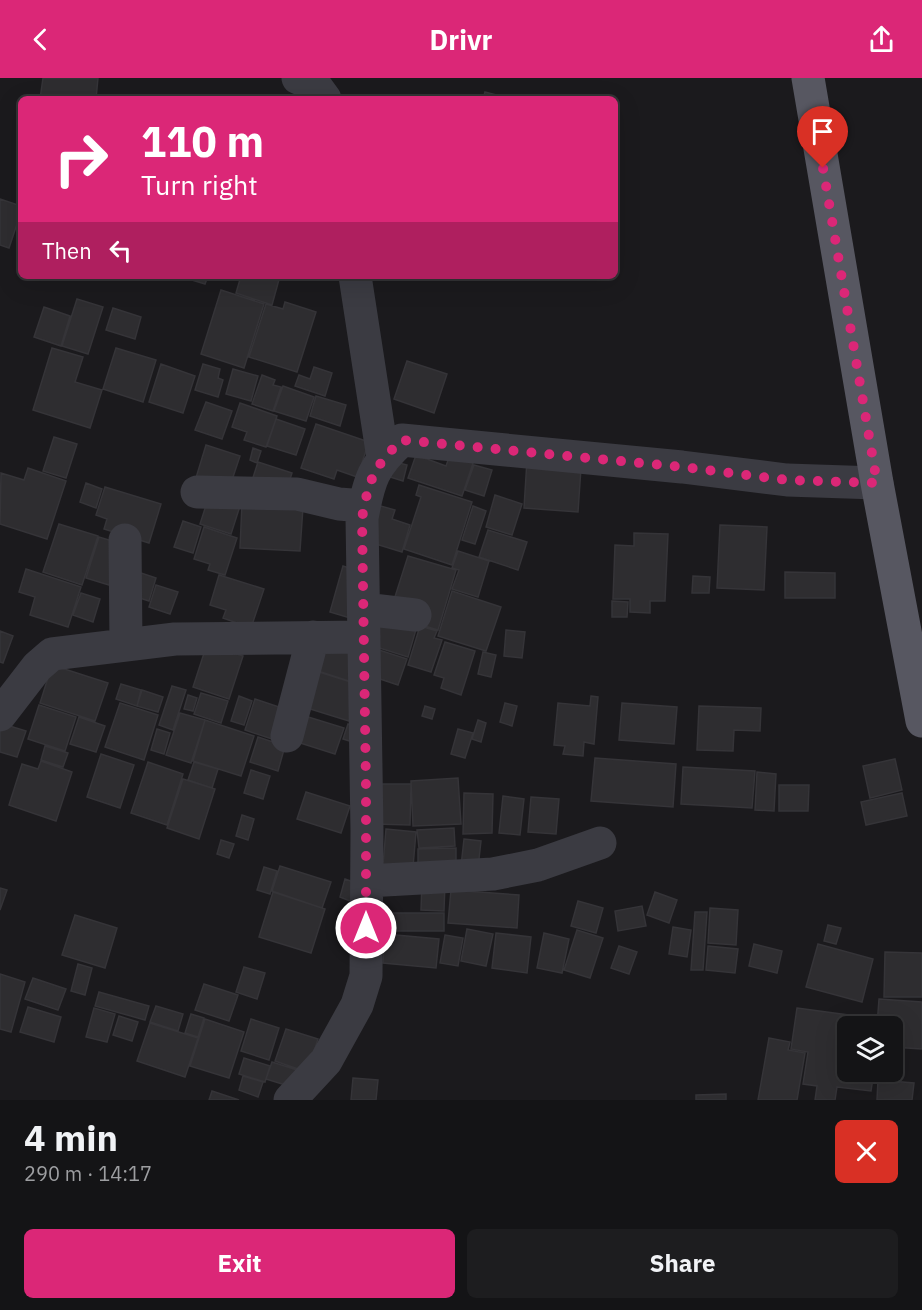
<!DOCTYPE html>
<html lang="en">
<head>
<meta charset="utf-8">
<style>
  :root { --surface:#141416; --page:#1d1d1f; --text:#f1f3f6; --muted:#9d9ea1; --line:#333335; --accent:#db2777 }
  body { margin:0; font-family:"IBM Plex Sans",sans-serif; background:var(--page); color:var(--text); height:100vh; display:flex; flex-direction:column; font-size:22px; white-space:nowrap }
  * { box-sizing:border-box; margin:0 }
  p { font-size:20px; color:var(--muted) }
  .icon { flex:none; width:33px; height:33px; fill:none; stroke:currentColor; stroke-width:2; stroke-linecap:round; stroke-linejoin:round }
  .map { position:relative; height:1022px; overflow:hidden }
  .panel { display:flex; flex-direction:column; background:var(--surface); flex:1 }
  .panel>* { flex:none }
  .top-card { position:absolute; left:18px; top:18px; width:600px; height:183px; border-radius:9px; box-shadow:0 6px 24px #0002,0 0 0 2px var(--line); background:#db2777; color:#fff; overflow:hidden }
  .controls { position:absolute; left:837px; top:938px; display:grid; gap:12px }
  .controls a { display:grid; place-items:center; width:66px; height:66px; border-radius:9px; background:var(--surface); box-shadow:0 6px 24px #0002,0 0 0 2px var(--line); font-size:30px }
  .pin { position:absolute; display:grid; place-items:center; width:51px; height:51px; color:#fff; margin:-62px -26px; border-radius:50% 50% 50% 0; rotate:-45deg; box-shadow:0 0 6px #0007 }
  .pin .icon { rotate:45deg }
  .me { position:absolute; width:66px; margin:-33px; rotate:0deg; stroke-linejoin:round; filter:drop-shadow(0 0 4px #0008) }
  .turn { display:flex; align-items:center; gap:21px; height:126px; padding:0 24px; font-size:27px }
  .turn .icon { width:78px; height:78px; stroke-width:2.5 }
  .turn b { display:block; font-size:42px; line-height:51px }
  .then { display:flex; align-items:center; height:57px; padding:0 24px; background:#0003; gap:12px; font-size:22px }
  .round { display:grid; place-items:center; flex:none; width:63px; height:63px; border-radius:9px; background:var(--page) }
  .overview { display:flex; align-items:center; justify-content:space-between; height:102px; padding:0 24px }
  h1 { font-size:36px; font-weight:700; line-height:45px }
  .primary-button { display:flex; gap:12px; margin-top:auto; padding:12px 24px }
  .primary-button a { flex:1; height:69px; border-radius:9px; background:var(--accent); color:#fff; font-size:24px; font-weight:700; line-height:69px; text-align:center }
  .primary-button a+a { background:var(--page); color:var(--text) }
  header { display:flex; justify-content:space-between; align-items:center; height:78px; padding:0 24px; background:var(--accent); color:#fff; font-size:27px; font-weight:700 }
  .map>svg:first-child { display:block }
  .building { fill:#2e2d30; stroke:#353438; stroke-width:1.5 }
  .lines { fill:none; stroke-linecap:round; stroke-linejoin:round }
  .minor { stroke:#3b3b42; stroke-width:33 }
  .major { stroke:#575761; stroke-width:33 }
  .route { stroke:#db2777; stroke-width:10; stroke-dasharray:0 18 }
</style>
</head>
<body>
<header><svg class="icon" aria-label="back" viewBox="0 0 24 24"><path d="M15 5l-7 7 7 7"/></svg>Drivr<svg class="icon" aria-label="share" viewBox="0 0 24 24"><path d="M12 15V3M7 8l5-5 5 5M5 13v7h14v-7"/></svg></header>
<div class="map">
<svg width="922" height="1022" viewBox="0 0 922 1022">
  <rect width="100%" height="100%" fill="#1b1a1d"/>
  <path class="building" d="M 43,0 L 98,0 L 96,21 L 40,21 Z
    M 485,14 L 508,20 L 483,21 Z
    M 0,121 L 21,128 L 21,134 L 9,170 L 0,167 Z
    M 179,198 L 208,198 L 205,206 Z
    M 241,198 L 280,198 L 272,227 L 236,215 Z
    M 221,212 L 264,226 L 244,290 L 201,276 Z
    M 77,221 L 103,229 L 88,276 L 62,268 Z
    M 285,224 L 316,234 L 297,294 L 249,279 L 266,226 L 283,231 Z
    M 44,229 L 70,238 L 61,268 L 34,259 Z
    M 113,230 L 141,239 L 135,261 L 106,252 Z
    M 52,270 L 83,279 L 75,304 L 102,312 L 90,350 L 33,332 Z
    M 116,270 L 156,282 L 143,324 L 103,311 Z
    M 407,283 L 447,296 L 434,335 L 394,321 Z
    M 161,286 L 195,298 L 183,335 L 149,324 Z
    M 203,286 L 220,291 L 218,300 L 223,302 L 218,319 L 195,312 Z
    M 314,289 L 332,295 L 325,318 L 295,308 L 299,297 L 310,301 Z
    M 233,291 L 258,298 L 251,323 L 226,316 Z
    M 262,297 L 275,302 L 273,307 L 281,309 L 273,333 L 252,326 Z
    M 283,308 L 314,319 L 306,343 L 274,333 Z
    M 316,318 L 346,327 L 340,348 L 310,338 Z
    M 206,324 L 232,333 L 222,361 L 195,352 Z
    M 240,325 L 277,338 L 266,369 L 244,362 L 247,354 L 232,349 Z
    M 276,341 L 305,351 L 296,377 L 267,368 Z
    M 316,346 L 369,364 L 357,399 L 337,392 L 334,401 L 301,390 Z
    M 54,359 L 77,366 L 66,400 L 43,393 Z
    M 206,367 L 240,378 L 228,414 L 195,403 Z
    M 253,370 L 261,373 L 257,385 L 250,382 Z
    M 452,371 L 475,379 L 462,418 L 408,400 L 416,377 L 446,388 Z
    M 527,382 L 581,390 L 578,434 L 524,430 Z
    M 392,383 L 407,387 L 403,403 L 387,398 Z
    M 258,384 L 292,395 L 286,414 L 250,409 Z
    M 474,387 L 492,392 L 484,418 L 465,412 Z
    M 28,390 L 66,403 L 47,461 L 0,446 L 1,395 L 24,402 Z
    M 86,405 L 102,411 L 96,430 L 80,424 Z
    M 419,407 L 472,424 L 452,487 L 404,471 L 421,419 L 416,417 Z
    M 105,409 L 161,426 L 149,465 L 104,451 L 107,441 L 96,437 Z
    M 495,417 L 522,426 L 512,457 L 486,449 Z
    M 209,418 L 240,428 L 231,456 L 200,446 Z
    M 242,425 L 303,429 L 300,473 L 240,470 Z
    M 377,427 L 395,432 L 392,441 L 410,447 L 402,474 L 366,463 Z
    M 473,428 L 486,433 L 475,466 L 462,462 Z
    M 183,443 L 201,449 L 193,475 L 174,469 Z
    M 59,446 L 98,458 L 82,507 L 43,494 Z
    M 720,447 L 767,449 L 764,512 L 717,510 Z
    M 204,449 L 237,460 L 225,497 L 208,492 L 210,486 L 194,481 Z
    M 488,452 L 527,464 L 518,492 L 479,479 Z
    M 634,455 L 668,456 L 665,523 L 650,523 L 650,535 L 630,534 L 630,521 L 613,521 L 615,467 L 634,468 Z
    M 99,459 L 122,466 L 109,507 L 86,500 Z
    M 458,473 L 489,483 L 478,519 L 452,511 L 459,492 L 452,490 Z
    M 408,478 L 456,492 L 438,552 L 415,545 L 393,525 Z
    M 343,488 L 370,497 L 357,542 L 330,534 Z
    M 26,491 L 81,509 L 68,549 L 30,537 L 35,519 L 19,514 Z
    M 135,493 L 156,500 L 149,523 L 127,516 Z
    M 785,494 L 835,495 L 835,520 L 785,520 Z
    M 219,497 L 264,511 L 251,550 L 223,540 L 226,532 L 210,527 Z
    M 693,498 L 710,499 L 709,515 L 692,515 Z
    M 156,507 L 178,514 L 170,536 L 149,529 Z
    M 452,513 L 501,529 L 486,573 L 438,558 Z
    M 81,515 L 100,521 L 93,544 L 73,537 Z
    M 612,523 L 628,524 L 627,539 L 612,539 Z
    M 377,536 L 417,548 L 408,579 L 367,566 Z
    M 420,548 L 437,553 L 434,560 L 442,562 L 431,594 L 408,587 Z
    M 506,552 L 525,554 L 522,580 L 504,578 Z
    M 0,553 L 13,558 L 3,585 L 0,584 Z
    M 328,562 L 362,573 L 352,604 L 318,593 Z
    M 445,564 L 475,573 L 461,617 L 441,610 L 444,600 L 434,597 Z
    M 207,566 L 243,578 L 229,621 L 193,609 Z
    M 376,571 L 407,581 L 398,607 L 368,597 Z
    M 483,574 L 496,577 L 491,599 L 478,596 Z
    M 52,587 L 108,605 L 95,643 L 40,625 Z
    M 319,594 L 360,607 L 349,643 L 307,630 Z
    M 121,606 L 141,612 L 137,628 L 116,621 Z
    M 172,608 L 186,612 L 173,652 L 159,647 Z
    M 142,612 L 163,619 L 158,634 L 137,628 Z
    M 201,615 L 228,623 L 221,645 L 194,636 Z
    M 188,617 L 197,620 L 193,633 L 184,631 Z
    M 239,618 L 252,623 L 244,647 L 231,643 Z
    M 591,618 L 598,619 L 594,666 L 584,664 L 583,678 L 563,676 L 565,668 L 554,667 L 558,625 L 590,628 Z
    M 255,621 L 288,632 L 278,663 L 245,652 Z
    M 120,625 L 158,637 L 144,682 L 105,669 Z
    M 505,625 L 517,628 L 512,648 L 500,644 Z
    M 622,625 L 677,629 L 674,666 L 619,662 Z
    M 39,627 L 76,639 L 65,673 L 28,661 Z
    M 425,628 L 435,631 L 432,641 L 422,638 Z
    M 699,628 L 761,630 L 760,653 L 734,652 L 733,673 L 697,672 Z
    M 180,635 L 205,642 L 191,685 L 166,677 Z
    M 305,638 L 344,650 L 335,676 L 297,664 Z
    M 79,639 L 105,648 L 96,674 L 70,666 Z
    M 205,642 L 254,658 L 241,698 L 193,683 Z
    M 478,642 L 486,645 L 481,664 L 472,661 Z
    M 0,645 L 26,653 L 17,679 L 0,674 Z
    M 348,646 L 361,650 L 356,665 L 343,661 Z
    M 157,651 L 170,655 L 164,676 L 151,672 Z
    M 458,651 L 473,655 L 465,680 L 451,676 Z
    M 258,659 L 285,668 L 278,693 L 250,684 Z
    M 45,668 L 68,675 L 63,689 L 41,682 Z
    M 101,676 L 134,687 L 120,730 L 87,719 Z
    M 595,680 L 676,686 L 673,729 L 591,723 Z
    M 895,681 L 902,712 L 870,720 L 863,688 Z
    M 41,683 L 72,694 L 56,743 L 9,727 L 22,686 L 38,691 Z
    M 148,684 L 183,696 L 167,747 L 131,735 Z
    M 194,684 L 218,691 L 212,710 L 188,702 Z
    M 683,689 L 755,693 L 752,730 L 681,726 Z
    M 251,692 L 270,698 L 263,721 L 244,715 Z
    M 757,694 L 776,696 L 774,733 L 755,732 Z
    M 458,700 L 461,746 L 413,748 L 411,703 Z
    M 183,701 L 215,711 L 199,761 L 167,750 Z
    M 374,706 L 411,706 L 410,747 L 374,746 Z
    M 779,707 L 809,707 L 808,733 L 779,733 Z
    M 306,714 L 350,728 L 341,755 L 297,741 Z
    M 464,715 L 493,716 L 492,755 L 463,756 Z
    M 902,715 L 907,738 L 866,747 L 861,724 Z
    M 503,718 L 524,721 L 520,757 L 499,755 Z
    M 531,719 L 559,721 L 556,756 L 528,754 Z
    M 242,737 L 254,741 L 248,762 L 236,758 Z
    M 454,750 L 455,768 L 419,770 L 417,752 Z
    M 386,751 L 416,754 L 413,789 L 383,787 Z
    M 464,761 L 481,763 L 478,790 L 461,788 Z
    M 221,762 L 234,766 L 229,780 L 217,776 Z
    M 456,770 L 456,795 L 418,796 L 418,771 Z
    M 280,788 L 331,804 L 322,830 L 272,813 Z
    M 264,789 L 277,793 L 270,816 L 257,812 Z
    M 345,801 L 356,805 L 350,823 L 340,819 Z
    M 422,805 L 445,805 L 444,833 L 421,832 Z
    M 0,810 L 7,812 L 0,832 Z
    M 451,812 L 519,817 L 517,850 L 448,845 Z
    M 273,814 L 325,831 L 311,875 L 259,859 Z
    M 655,814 L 677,822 L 669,845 L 647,837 Z
    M 578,823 L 603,830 L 596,855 L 571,848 Z
    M 642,828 L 646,848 L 618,853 L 615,833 Z
    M 710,830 L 738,832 L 736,867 L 708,865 Z
    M 695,834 L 707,834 L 703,892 L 691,892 Z
    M 376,835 L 444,835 L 444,853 L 376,853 Z
    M 75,837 L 117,850 L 105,890 L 62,877 Z
    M 828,847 L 841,850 L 836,866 L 824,863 Z
    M 673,849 L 691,852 L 687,879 L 669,876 Z
    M 467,851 L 493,856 L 486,888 L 461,883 Z
    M 577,852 L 603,860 L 590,900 L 564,892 Z
    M 496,855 L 531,859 L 527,895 L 492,890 Z
    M 544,855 L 569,861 L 562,895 L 537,890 Z
    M 385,856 L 439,861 L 436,890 L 383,885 Z
    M 445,857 L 463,860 L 458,888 L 440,885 Z
    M 754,866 L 782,873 L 777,895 L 749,888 Z
    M 818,866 L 873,881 L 862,924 L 806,909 Z
    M 619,868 L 637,874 L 629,896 L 611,890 Z
    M 708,868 L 738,871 L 735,895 L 706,892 Z
    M 885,874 L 922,875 L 922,919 L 884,919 Z
    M 78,886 L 92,890 L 85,917 L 71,913 Z
    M 244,889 L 265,895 L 257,921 L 236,914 Z
    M 0,896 L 25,904 L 11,954 L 0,951 Z
    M 33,900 L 66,911 L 58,932 L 25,921 Z
    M 204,906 L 238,917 L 229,943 L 195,932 Z
    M 99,914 L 149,928 L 145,942 L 95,928 Z
    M 879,921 L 922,924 L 922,971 L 892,969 L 892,948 L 877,948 Z
    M 156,928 L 183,936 L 178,953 L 150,944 Z
    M 28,929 L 61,939 L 54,964 L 20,954 Z
    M 94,930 L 115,936 L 107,964 L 86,959 Z
    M 797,930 L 863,939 L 861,948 L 848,948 L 848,993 L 874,993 L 871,1013 L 837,1009 L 835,1022 L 815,1022 L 817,1008 L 803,1006 L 808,974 L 791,971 Z
    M 191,936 L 204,940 L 198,959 L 185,955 Z
    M 119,938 L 138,944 L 132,963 L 113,957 Z
    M 205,941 L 244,954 L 229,1000 L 190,988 Z
    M 251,941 L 279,950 L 269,982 L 241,973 Z
    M 150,945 L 198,960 L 185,999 L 137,983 Z
    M 286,951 L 318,961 L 307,994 L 275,983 Z
    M 769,960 L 790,964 L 788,972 L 805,975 L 797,1022 L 758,1022 Z
    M 244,980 L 270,988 L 265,1004 L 239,996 Z
    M 272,984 L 297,992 L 292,1009 L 266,1001 Z
    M 243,998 L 263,1004 L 258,1019 L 239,1012 Z
    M 353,1000 L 378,1002 L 376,1022 L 351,1022 Z
    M 878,1002 L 914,1005 L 912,1022 L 877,1022 Z
    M 212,1013 L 239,1022 L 209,1022 Z
    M 726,1016 L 726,1022 L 696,1022 L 696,1017 Z"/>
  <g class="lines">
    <path class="minor" d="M 298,0 L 312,3 L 325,21
      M 355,198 L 383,380
      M 197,414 L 297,416 L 339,426 L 364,428
      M 125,462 L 126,567
      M 364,531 L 415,537
      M 0,637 L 37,589 L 52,576 L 175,561 L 364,559
      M 287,658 L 313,559
      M 367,803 L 493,796 L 538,787 L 600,765
      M 290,1022 L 326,983 L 357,927 L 366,898 L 367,753 L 362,440 C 369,402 373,388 402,362 L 682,389 L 787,402 L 877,405"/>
    <path class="major" d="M 808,0 L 877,405 L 922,643"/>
  </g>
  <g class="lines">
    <path class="route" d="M 366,850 L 366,710 L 362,440 C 369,402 373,389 402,362 L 682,389 L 787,402 L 877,405 L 823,90"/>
  </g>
</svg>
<div class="controls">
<a><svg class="icon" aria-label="layers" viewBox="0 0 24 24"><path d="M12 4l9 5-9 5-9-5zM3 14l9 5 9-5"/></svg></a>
</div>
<div class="pin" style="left:823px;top:90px;background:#d93025"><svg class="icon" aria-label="arrive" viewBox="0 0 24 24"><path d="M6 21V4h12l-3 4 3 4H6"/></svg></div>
<svg class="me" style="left:366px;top:850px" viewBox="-20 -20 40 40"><circle r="17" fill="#db2777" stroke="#fff" stroke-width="3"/><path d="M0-11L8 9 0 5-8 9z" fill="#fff"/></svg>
<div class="top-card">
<div class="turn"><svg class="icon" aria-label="right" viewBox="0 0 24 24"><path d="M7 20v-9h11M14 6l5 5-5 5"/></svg><div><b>110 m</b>Turn right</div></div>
<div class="then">Then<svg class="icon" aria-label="left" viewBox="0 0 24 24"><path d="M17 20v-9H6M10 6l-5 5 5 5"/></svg></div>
</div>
</div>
<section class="panel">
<div class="overview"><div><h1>4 min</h1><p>290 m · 14:17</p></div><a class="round" style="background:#d93025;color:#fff"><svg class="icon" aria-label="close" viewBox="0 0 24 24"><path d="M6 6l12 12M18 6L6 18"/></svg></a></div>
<div class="primary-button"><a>Exit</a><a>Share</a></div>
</section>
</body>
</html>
